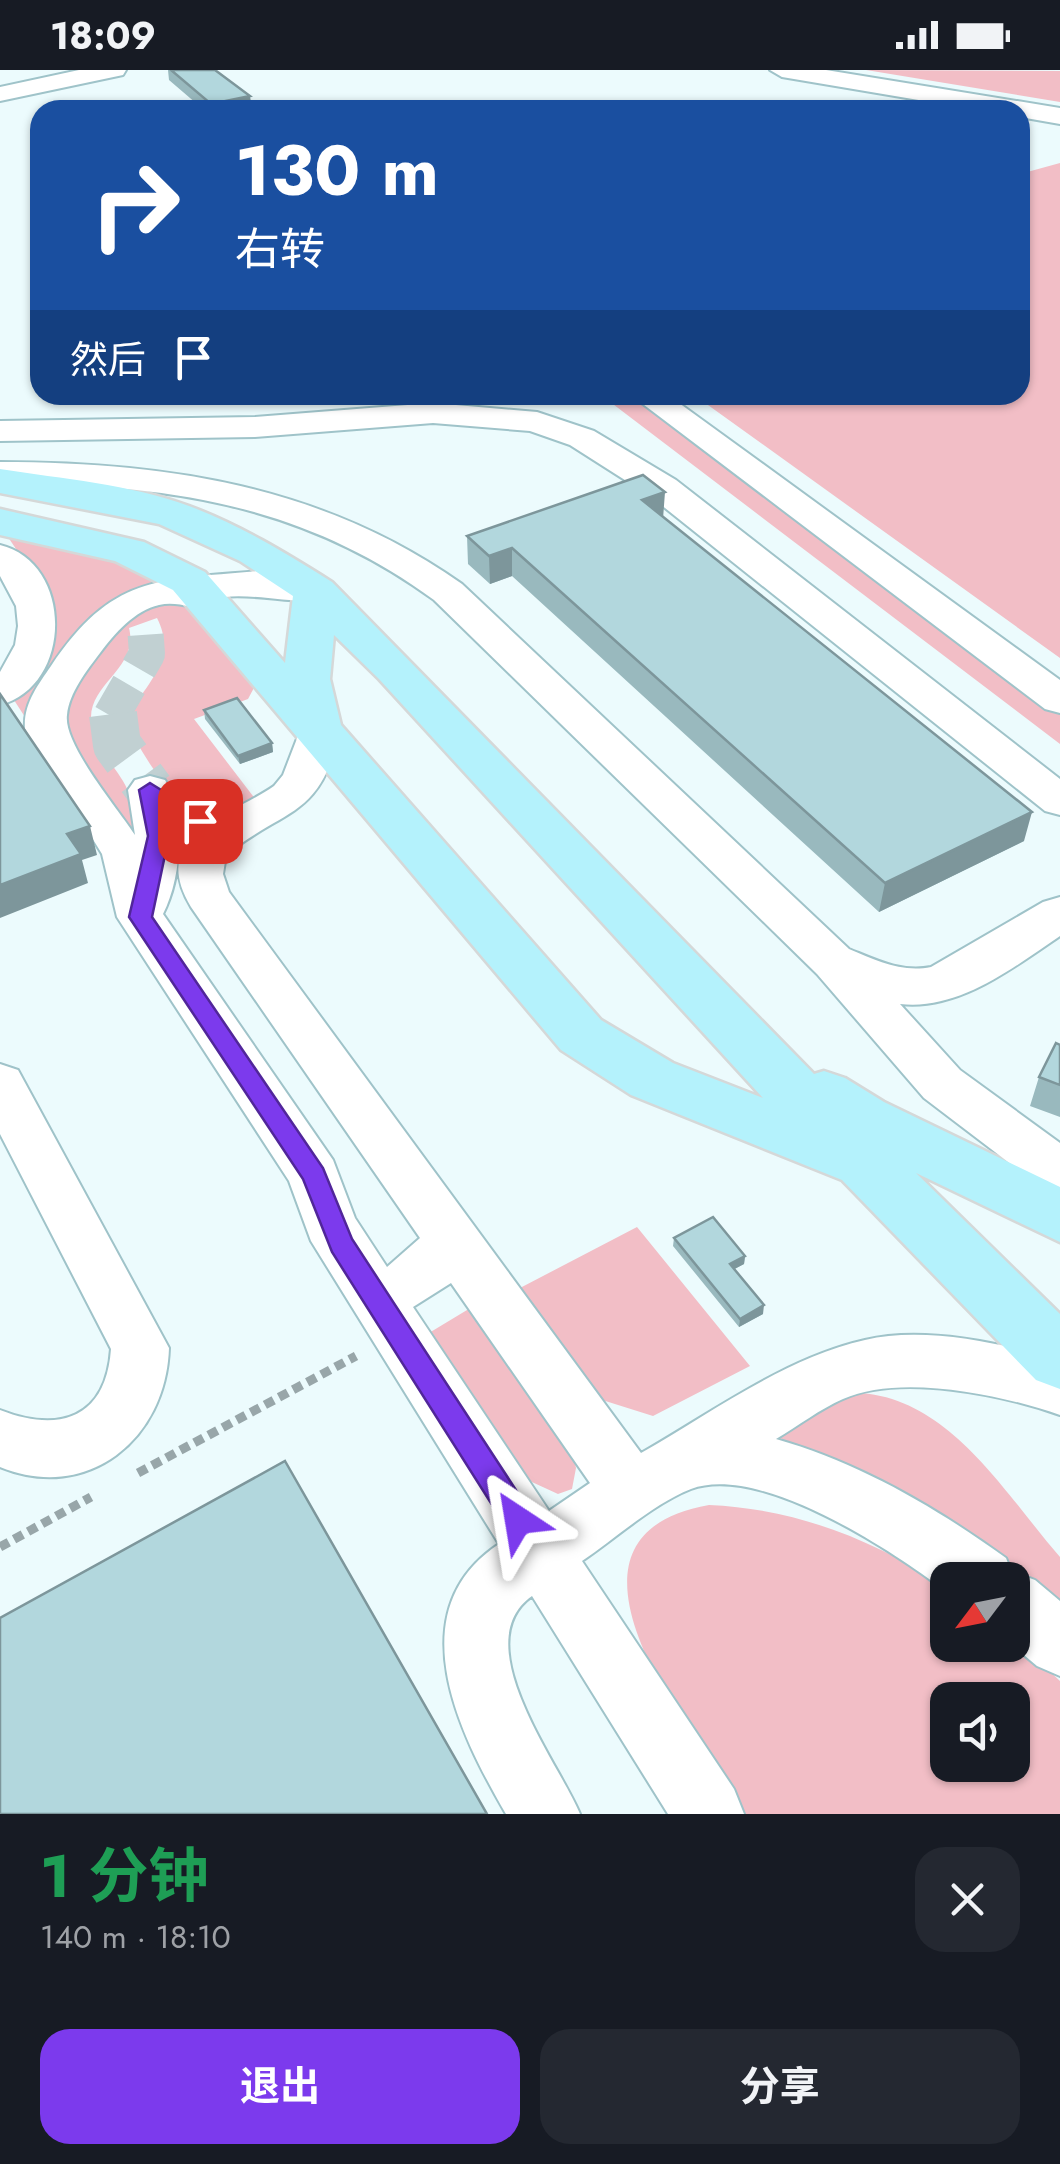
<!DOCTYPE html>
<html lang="zh">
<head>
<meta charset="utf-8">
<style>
  :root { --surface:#171b24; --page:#242831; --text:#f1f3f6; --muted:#9ea1a6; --accent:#7c3aed }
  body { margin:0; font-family:Jost,"Noto Sans SC",sans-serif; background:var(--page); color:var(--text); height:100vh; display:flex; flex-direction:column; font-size:38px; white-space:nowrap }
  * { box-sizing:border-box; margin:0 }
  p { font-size:32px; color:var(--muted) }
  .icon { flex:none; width:55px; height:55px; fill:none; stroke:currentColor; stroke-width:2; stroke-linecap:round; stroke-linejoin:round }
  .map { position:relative; height:1744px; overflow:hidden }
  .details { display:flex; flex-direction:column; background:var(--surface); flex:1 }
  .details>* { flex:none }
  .top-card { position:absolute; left:30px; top:30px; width:1000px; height:305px; border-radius:30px; box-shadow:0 2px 8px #0004; background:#1a4fa0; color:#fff; overflow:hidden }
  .needle { width:65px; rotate:238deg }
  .tools { position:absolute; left:930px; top:1492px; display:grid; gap:20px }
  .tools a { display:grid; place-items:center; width:100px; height:100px; border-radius:20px; background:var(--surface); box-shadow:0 2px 8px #0004; font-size:50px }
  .pin { position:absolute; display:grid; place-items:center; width:85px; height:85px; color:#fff; margin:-42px; border-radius:20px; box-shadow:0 5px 15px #0006 }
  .me { position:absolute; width:110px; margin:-55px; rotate:327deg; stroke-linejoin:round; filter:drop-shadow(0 0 8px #0008) }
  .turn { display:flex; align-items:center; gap:35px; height:210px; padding:0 40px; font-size:45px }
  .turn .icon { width:130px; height:130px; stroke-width:2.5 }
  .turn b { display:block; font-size:70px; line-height:85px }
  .then { display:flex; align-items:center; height:95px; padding:0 40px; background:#0003; gap:20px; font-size:38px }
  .round { display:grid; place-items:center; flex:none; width:105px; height:105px; border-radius:30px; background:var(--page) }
  .summary { display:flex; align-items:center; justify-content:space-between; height:170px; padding:0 40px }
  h1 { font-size:60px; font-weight:700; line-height:75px; color:#1e9e55 }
  .cta { display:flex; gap:20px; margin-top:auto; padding:20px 40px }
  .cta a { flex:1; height:115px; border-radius:30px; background:var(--accent); color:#fff; font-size:40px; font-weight:700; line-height:115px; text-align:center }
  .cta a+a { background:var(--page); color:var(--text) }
  .status { display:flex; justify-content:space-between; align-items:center; height:70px; padding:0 50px; background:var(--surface); direction:ltr }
  .status svg { height:28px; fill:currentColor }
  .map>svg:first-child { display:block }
  .green { fill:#f2bec6; fill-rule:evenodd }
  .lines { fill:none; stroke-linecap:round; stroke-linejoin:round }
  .minor-tunnel-far1 { stroke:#c1d0d2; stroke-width:36; stroke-dasharray:36 19; stroke-linecap:butt }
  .minor-tunnel { stroke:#c1d0d2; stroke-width:48; stroke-dasharray:48 24; stroke-linecap:butt }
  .minor-casing { stroke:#9fc3c9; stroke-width:4 }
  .major-casing { stroke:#d5d8d8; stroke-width:5 }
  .path { stroke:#98a6a9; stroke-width:9; stroke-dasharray:10 6; stroke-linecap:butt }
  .minor { fill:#fff; fill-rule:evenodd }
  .major { fill:#b4f2fc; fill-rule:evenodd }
  .wall { fill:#99b9be }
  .shaded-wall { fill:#7d969b }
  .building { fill:#b2d7dd; stroke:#7d969b; stroke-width:2.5 }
  .route { fill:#7c3aed; stroke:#51269a; stroke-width:2.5 }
</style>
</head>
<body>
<div class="status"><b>18:09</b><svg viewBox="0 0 49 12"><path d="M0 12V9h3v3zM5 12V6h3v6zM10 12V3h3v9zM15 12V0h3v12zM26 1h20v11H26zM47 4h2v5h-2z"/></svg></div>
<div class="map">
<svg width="1060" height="1744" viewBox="0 0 1060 1744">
  <rect width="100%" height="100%" fill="#ecfbfd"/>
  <path class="green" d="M 866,0 L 1060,1 L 1060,32 Z
    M 1060,93 L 1060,588 L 694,325 L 1020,325 L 1020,104 Z
    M 601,325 L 631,325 L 1060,644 L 1060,674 Z
    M 4,461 L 87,479 L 167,511 C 81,528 67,579 25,647 L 12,627 L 38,512 Z
    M 181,529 L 256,614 L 248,629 L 194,649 L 256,730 C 209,748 177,735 150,694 C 139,676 130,664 129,643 C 149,612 177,587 157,548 L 129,558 C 139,597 92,612 91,647 C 90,677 119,697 129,723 C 135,737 135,754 134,769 L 64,666 L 59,640 L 125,544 Z
    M 637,1157 L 750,1296 L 653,1346 L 599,1329 L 520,1218 Z
    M 472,1237 L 571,1375 L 576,1398 L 572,1419 L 558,1424 L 521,1407 L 424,1266 Z
    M 862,1323 C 952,1331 1005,1424 1060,1487 L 1060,1550 L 1012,1510 L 755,1371 L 839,1327 Z
    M 709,1435 C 798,1439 873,1470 947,1517 L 948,1575 L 1012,1575 L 1013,1567 L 1060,1611 L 1060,1744 L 743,1744 C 693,1663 530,1467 709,1435 ZM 948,1630 L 1012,1630 L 1012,1695 L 948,1695 Z"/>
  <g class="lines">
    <path class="minor-tunnel-far1" d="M 111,646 L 147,584 L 145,556"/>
    <path class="minor-tunnel" d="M 113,644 L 117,675 L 150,720"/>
    <g class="minor-casing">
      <path id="minor" d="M 79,0 L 126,0 L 123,5 L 0,31 L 0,17 Z
        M 770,0 L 826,0 L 1060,38 L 1060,54 L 1020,47 L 1020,40 L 978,40 L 782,7 Z
        M 631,325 L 668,325 L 1060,610 L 1060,643 L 1045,639 Z
        M 433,333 L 537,342 L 594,361 L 676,410 L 1060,709 L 1060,745 L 1045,741 L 650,426 L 570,375 L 530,361 L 433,353 L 255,367 L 0,371 L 0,351 L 255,347 Z
        M 0,392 C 166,392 324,416 462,514 L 849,879 C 876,890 901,903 931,897 L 1043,832 L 1060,827 L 1060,866 C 1014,897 959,941 900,934 L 960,1000 L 1060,1073 L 1060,1124 L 1041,1117 L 924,1028 L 817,904 L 434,530 C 302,433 161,413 0,414 Z
        M 0,475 C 74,493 73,616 0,635 L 0,602 L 15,575 L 18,556 L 16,536 L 0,506 Z
        M 258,501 L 329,513 L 335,521 L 329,529 C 302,536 258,523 224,527 L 221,538 C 199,543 181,530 159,535 C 135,540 114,564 100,583 C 87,600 69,623 67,645 C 63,674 118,739 135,765 L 128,720 L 135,710 L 150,706 L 165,710 C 187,745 181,809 163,844 L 333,1090 L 355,1148 L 387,1197 L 420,1168 L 191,837 C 147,764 228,748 274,716 L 283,705 L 303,653 L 318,649 L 333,653 L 339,662 C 321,749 283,738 226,785 L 223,804 L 229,822 L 641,1383 C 711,1343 785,1288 865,1270 C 924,1256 1003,1273 1060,1291 L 1060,1345 C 1003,1325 900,1303 843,1329 C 820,1339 798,1356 776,1369 C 860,1393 935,1437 1006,1488 L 1011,1501 L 1035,1510 L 1060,1531 L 1060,1606 L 1037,1596 L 1012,1575 L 1012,1510 L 948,1510 L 948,1523 C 895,1482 760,1393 691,1419 C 653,1434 616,1468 582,1491 L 734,1719 L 744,1744 L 668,1744 L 532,1526 C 465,1573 559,1693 580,1744 L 506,1744 C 459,1663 398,1541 499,1474 L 311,1171 L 289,1111 L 117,847 L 102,784 L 25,659 C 23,634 38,615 51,596 C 112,505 157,510 258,501 ZM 451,1213 L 590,1413 L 549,1441 L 413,1237 Z
        M 0,994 L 18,1000 L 169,1278 C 166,1369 88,1433 0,1397 L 0,1340 C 59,1363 106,1349 111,1279 L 0,1064 Z"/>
    </g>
    <g class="major-casing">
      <path id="major" d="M 0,399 C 63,409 129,414 189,436 C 240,455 286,483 332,512 L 814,1004 L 824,1001 L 845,1008 L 884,1032 L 1060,1117 L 1060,1172 L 916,1103 L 1060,1244 L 1060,1319 L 1036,1310 L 842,1110 L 631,1025 L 561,980 L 173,520 L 115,491 L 0,465 L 0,439 L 144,472 L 205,502 L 285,593 L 293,526 L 240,491 L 159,454 L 0,423 ZM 334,565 L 379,609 L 763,1028 L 673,993 L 601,950 L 341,655 L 330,609 Z"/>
    </g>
    <path class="path" d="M 138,1403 L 356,1286
      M 0,1477 L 91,1427"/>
    <use href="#minor" class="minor"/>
    <use href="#major" class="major"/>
  </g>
  <path class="wall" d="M 168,0 L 215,0 L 252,39 L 204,40 L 169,10 Z
    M 663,447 L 1024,771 L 879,842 L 512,506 L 490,514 L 468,494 L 467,466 Z
    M 204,640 L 272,673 L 273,682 L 240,694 L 205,649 Z
    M 1060,975 L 1060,1047 L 1030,1036 L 1039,1007 Z
    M 674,1168 L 745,1186 L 744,1194 L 734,1199 L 763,1244 L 739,1257 L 673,1176 Z"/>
  <path class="shaded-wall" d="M 250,26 L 252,39 L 212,40 L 211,34 Z
    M 665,422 L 663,449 L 642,430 Z
    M 512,478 L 512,506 L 490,514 L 489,486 Z
    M 272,673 L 273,682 L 240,694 L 238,686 Z
    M 1032,742 L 1024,771 L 879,842 L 885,813 Z
    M 90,756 L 97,785 L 82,790 L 88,813 L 0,848 L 0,815 L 67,764 Z
    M 745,1186 L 744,1194 L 729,1202 L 730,1194 Z
    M 764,1235 L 763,1244 L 739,1257 L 740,1249 Z"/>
  <path class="building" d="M 171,0 L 215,0 L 250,26 L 211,34 Z
    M 643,405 L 665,422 L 642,430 L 1032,742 L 885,813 L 512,478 L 489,486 L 467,466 Z
    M 0,624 L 90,756 L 67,764 L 81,784 L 0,815 Z
    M 237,628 L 272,673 L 238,686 L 204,640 Z
    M 1056,973 L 1060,975 L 1060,1015 L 1039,1007 Z
    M 713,1147 L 745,1186 L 730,1194 L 764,1235 L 740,1249 L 674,1168 Z
    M 285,1391 L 487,1744 L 0,1744 L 0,1548 Z"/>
  <path class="route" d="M 150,713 L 211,751 L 200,758 L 164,742 L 169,766 L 152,847 L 323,1098 L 352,1169 L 529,1440 L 533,1450 L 529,1460 L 518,1464 L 508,1460 L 332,1182 L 303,1109 L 129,847 L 148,766 L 139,720 Z"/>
</svg>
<div class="tools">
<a><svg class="needle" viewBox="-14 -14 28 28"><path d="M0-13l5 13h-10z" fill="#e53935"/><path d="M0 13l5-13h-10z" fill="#9ea1a6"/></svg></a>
<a><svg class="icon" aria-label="sound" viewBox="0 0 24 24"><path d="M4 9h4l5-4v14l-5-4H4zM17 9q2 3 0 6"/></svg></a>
</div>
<div class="pin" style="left:200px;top:751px;background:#d93025"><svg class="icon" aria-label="arrive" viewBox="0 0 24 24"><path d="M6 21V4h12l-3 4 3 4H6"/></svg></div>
<svg class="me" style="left:518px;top:1450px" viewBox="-20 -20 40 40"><path d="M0-17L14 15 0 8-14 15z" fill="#7c3aed" stroke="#fff" stroke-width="4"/></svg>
<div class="top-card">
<div class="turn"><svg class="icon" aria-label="right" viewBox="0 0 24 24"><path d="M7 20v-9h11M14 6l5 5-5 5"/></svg><div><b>130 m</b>右转</div></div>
<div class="then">然后<svg class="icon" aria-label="arrive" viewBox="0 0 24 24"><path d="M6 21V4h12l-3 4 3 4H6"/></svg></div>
</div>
</div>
<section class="details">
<div class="summary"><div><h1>1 分钟</h1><p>140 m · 18:10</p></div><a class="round"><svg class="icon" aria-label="close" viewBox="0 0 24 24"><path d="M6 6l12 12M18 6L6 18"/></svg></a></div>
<div class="cta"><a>退出</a><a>分享</a></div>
</section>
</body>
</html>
